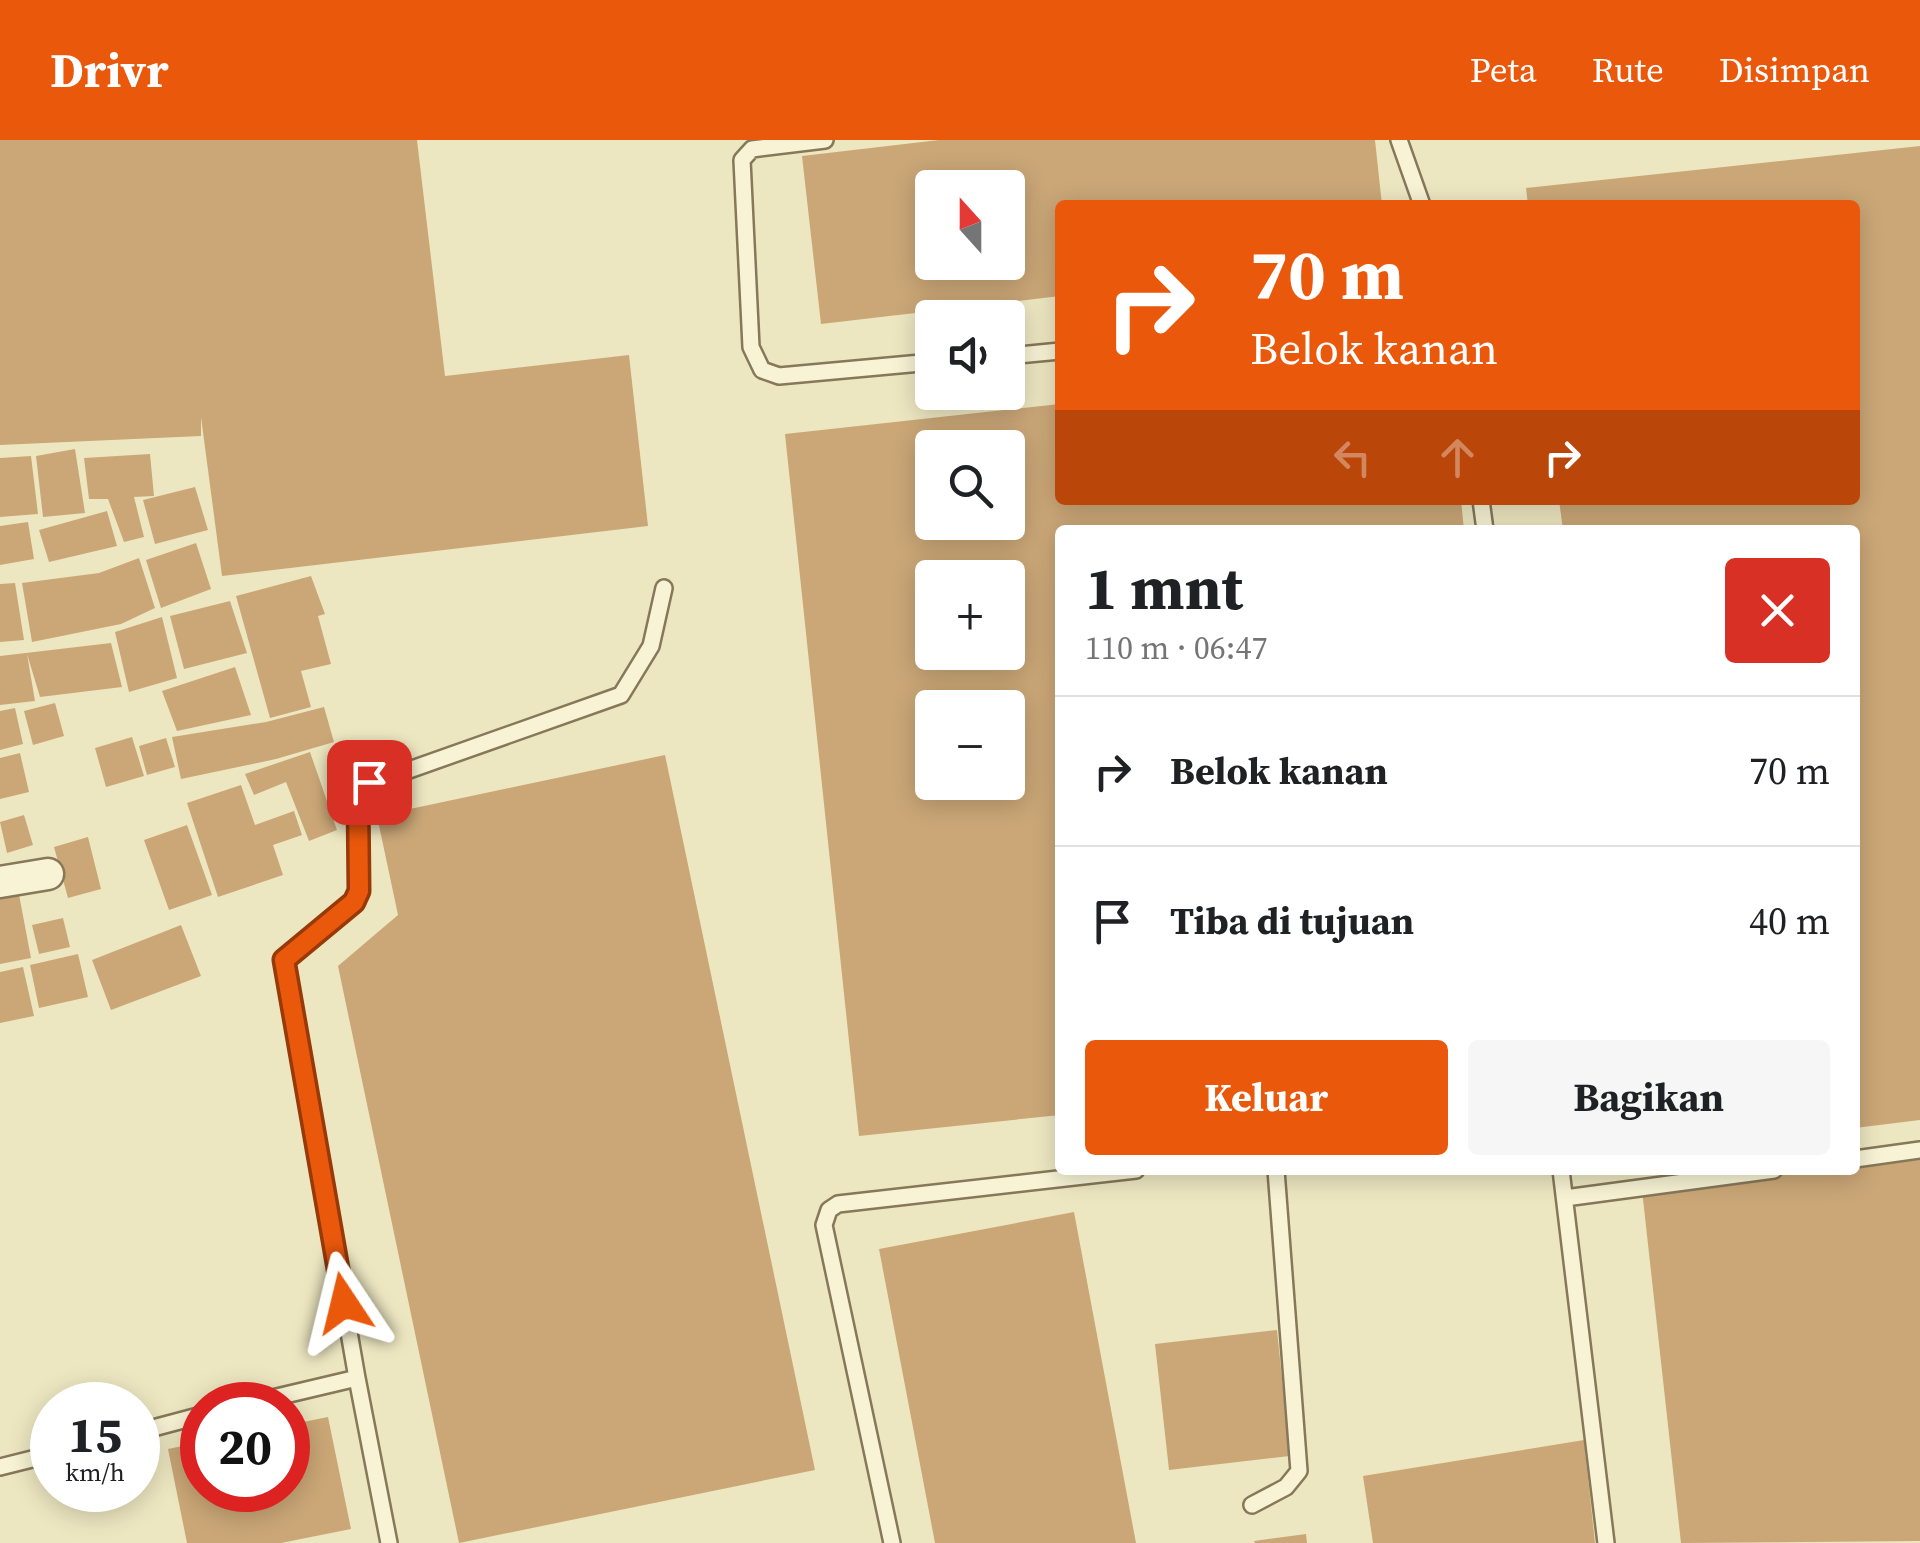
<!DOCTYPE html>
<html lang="id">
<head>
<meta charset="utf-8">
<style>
  :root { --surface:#fff; --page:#f6f6f6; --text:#202124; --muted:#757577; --line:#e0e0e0; --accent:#ea580c }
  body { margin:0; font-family:"Source Serif 4",serif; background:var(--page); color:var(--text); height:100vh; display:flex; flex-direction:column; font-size:38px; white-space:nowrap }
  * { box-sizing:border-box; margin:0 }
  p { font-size:32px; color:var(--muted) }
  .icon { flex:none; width:55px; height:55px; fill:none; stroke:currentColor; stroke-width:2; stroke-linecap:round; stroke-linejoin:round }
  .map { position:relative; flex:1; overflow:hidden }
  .side { position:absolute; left:1055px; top:385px; width:805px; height:650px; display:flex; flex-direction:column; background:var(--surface); border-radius:10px; box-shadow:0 5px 25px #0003 }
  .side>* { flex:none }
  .guide { position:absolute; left:1055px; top:60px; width:805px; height:305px; border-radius:10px; box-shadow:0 5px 25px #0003; background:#ea580c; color:#fff; overflow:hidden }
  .needle { width:65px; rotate:339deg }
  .fabs { position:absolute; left:915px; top:30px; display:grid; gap:20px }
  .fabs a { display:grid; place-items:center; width:110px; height:110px; border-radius:10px; background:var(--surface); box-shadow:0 5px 25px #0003; font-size:50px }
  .speed { position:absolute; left:30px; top:1242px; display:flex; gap:20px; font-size:50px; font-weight:700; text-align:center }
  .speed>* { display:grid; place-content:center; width:130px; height:130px; border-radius:50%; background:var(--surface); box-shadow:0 5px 25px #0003; line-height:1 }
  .speed small { font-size:25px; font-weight:400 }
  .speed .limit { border:15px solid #d22; background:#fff; color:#111 }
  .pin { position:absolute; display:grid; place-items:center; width:85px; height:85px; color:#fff; margin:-42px; border-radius:20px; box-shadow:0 5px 15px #0006 }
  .me { position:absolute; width:110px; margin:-55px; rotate:350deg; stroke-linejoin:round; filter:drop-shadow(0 0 8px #0008) }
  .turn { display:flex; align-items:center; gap:35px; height:210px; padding:0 30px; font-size:45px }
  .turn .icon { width:130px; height:130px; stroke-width:2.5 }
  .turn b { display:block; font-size:70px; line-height:85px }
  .lanes { display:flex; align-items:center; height:95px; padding:0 30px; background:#0003; justify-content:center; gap:50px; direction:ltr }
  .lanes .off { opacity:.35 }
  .round { display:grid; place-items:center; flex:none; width:105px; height:105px; border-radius:10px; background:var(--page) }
  .head { display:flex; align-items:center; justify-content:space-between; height:170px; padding:0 30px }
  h1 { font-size:60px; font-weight:700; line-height:75px }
  .cta { display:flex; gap:20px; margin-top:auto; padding:20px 30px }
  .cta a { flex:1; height:115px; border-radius:10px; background:var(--accent); color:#fff; font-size:40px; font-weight:700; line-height:115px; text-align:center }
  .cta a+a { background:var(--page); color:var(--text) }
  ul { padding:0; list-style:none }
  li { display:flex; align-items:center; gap:30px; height:150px; padding:0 30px; border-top:2px solid var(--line) }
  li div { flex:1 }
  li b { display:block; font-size:38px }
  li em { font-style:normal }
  header { display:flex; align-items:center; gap:60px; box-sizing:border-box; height:140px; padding:0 50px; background:var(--accent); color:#fff }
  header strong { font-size:48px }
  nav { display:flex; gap:55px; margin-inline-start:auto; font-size:35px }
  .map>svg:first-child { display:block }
  .building { fill:#cba777; fill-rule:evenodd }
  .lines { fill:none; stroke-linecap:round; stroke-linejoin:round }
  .service-casing { stroke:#867859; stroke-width:20 }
  .minor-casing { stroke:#867859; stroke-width:35 }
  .service { stroke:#f8f3d4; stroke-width:15 }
  .minor { stroke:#f8f3d4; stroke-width:30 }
  .route-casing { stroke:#983908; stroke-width:25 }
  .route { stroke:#ea580c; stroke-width:18 }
</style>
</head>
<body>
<header>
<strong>Drivr</strong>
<nav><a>Peta</a><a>Rute</a><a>Disimpan</a></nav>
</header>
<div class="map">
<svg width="1920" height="1403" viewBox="0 0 1920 1403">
  <rect width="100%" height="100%" fill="#ede7c1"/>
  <path class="building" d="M 0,0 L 417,0 L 445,236 L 629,215 L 648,386 L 222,436 L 201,277 L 201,296 L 0,305 Z
    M 939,0 L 1375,0 L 1382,65 L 1060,65 L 1060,156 L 821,184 L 802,16 ZM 932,48 L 1008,48 L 1008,122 L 932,122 Z
    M 1920,6 L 1920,980 L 1855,988 L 1855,390 L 1563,390 L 1559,360 L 1855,360 L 1855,65 L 1528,65 L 1526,48 Z
    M 1060,264 L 1060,360 L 1461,360 L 1464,390 L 1060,390 L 1060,975 L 859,996 L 785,294 ZM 932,308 L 1008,308 L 1008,382 L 932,382 ZM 932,438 L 1008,438 L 1008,512 L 932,512 ZM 932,568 L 1008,568 L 1008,642 L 932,642 Z
    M 75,309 L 85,373 L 43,377 L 36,316 Z
    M 150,314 L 154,356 L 134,357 L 144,397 L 124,402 L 108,359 L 89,359 L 84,318 Z
    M 31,316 L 38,374 L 0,377 L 0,318 Z
    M 195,347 L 208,390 L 155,404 L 143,360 Z
    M 107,371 L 117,406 L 49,422 L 39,390 Z
    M 28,382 L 34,419 L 0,425 L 0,386 Z
    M 196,403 L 211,449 L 161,468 L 146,420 Z
    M 139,418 L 155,468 L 121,484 L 32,502 L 22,443 L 99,433 Z
    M 311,436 L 325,474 L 318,476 L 331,524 L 301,531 L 311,567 L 270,578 L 236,456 Z
    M 15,443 L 24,500 L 0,502 L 0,444 Z
    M 230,461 L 247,513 L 184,529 L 170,476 Z
    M 162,477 L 177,538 L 129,552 L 115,492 Z
    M 111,503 L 122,547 L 40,557 L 27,514 L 35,561 L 0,565 L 0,516 Z
    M 235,527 L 251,575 L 177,591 L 162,551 Z
    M 55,563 L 64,596 L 33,605 L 24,571 Z
    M 324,567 L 334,602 L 276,619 L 181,639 L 172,597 L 266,582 Z
    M 15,568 L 23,604 L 0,610 L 0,571 Z
    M 132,597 L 144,636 L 106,647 L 95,608 Z
    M 166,598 L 175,627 L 147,635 L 139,606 Z
    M 310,612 L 337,690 L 309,701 L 286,642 L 254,655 L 245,634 Z
    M 20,613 L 29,652 L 0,659 L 0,618 Z
    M 665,615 L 815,1330 L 459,1403 L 338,826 L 398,775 L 377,676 Z
    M 241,645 L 255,685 L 294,671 L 302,695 L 273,705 L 283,735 L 218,757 L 187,663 Z
    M 24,675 L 33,705 L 7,713 L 0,682 Z
    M 187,685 L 212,755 L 169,770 L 144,700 Z
    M 88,697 L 101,749 L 68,758 L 54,707 Z
    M 17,744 L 31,818 L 0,824 L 0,747 Z
    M 63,778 L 70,807 L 39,814 L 32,785 Z
    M 181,785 L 201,836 L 111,870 L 92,820 Z
    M 78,814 L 88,857 L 39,868 L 30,825 Z
    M 23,827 L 34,876 L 0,883 L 0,832 Z
    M 1920,1018 L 1920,1401 L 1681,1403 L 1642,1050 L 1816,1030 L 1855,1030 L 1855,1026 Z
    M 1074,1072 L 1136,1403 L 935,1403 L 879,1109 Z
    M 1277,1190 L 1290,1316 L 1169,1330 L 1155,1204 Z
    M 328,1277 L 351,1389 L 281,1403 L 187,1403 L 168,1309 L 202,1302 L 202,1350 L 288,1350 L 288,1285 Z
    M 1584,1300 L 1595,1403 L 1373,1403 L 1363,1336 Z
    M 1306,1394 L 1307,1403 L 1255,1403 L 1254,1401 Z"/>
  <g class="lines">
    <g class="service-casing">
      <path id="service" d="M 825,0 L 752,9 L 742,20 L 751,207 L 762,230 L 779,236 L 932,222
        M 1399,0 L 1422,65
        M 1008,216 L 1060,211
        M 1481,360 L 1485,390
        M 1855,1019 L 1920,1010
        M 1561,1030 L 1606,1403
        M 1565,1058 L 1774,1030
        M 357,1238 L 389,1403
        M 243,1265 L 357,1238 L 284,820 L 354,762 L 359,751 L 357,658 L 361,647 L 621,555 L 651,506 L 664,448
        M 138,1292 L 202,1275
        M 0,1327 L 52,1314
        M 1252,1365 L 1286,1347 L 1299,1331 L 1276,1030
        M 892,1403 L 824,1085 L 829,1070 L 838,1064 L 1136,1030"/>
    </g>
    <g class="minor-casing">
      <path id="minor" d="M 0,742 L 48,734"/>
    </g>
    <use href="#service" class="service"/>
    <use href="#minor" class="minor"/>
  </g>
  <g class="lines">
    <g class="route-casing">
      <path id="route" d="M 344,1163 L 284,820 L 354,762 L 359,751 L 358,658 L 361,647 L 369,642"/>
    </g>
    <use href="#route" class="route"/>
  </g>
</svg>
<div class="fabs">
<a><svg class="needle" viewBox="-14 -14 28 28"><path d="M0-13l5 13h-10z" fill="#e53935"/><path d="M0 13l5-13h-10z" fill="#757577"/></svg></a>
<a><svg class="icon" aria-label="sound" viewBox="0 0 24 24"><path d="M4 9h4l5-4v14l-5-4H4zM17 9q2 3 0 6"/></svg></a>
<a><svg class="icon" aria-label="search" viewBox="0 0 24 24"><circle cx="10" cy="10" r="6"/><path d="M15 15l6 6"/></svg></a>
<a>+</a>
<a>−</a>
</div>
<div class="speed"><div>15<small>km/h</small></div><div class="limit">20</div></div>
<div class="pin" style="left:369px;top:642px;background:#d93025"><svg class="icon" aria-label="arrive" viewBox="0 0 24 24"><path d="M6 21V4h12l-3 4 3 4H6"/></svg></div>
<svg class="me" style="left:344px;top:1163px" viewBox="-20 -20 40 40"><path d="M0-17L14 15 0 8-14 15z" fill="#ea580c" stroke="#fff" stroke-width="4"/></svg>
<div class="guide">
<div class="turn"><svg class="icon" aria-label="right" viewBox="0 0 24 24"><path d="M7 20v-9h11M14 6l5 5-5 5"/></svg><div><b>70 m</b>Belok kanan</div></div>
<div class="lanes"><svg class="icon off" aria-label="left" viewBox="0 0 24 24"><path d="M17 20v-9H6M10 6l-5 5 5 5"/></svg><svg class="icon off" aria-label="ahead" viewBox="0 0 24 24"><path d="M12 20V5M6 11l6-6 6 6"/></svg><svg class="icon" aria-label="right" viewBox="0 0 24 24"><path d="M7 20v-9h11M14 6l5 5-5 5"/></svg></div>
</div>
<section class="side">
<div class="head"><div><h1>1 mnt</h1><p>110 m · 06:47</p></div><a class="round" style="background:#d93025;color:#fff"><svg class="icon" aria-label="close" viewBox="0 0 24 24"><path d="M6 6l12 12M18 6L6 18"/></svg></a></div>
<ul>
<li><svg class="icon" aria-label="right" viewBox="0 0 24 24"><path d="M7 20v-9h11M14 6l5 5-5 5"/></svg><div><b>Belok kanan</b></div><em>70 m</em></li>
<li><svg class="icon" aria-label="arrive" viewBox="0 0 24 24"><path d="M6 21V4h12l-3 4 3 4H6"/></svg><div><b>Tiba di tujuan</b></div><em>40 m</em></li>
</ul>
<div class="cta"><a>Keluar</a><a>Bagikan</a></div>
</section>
</div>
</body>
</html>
